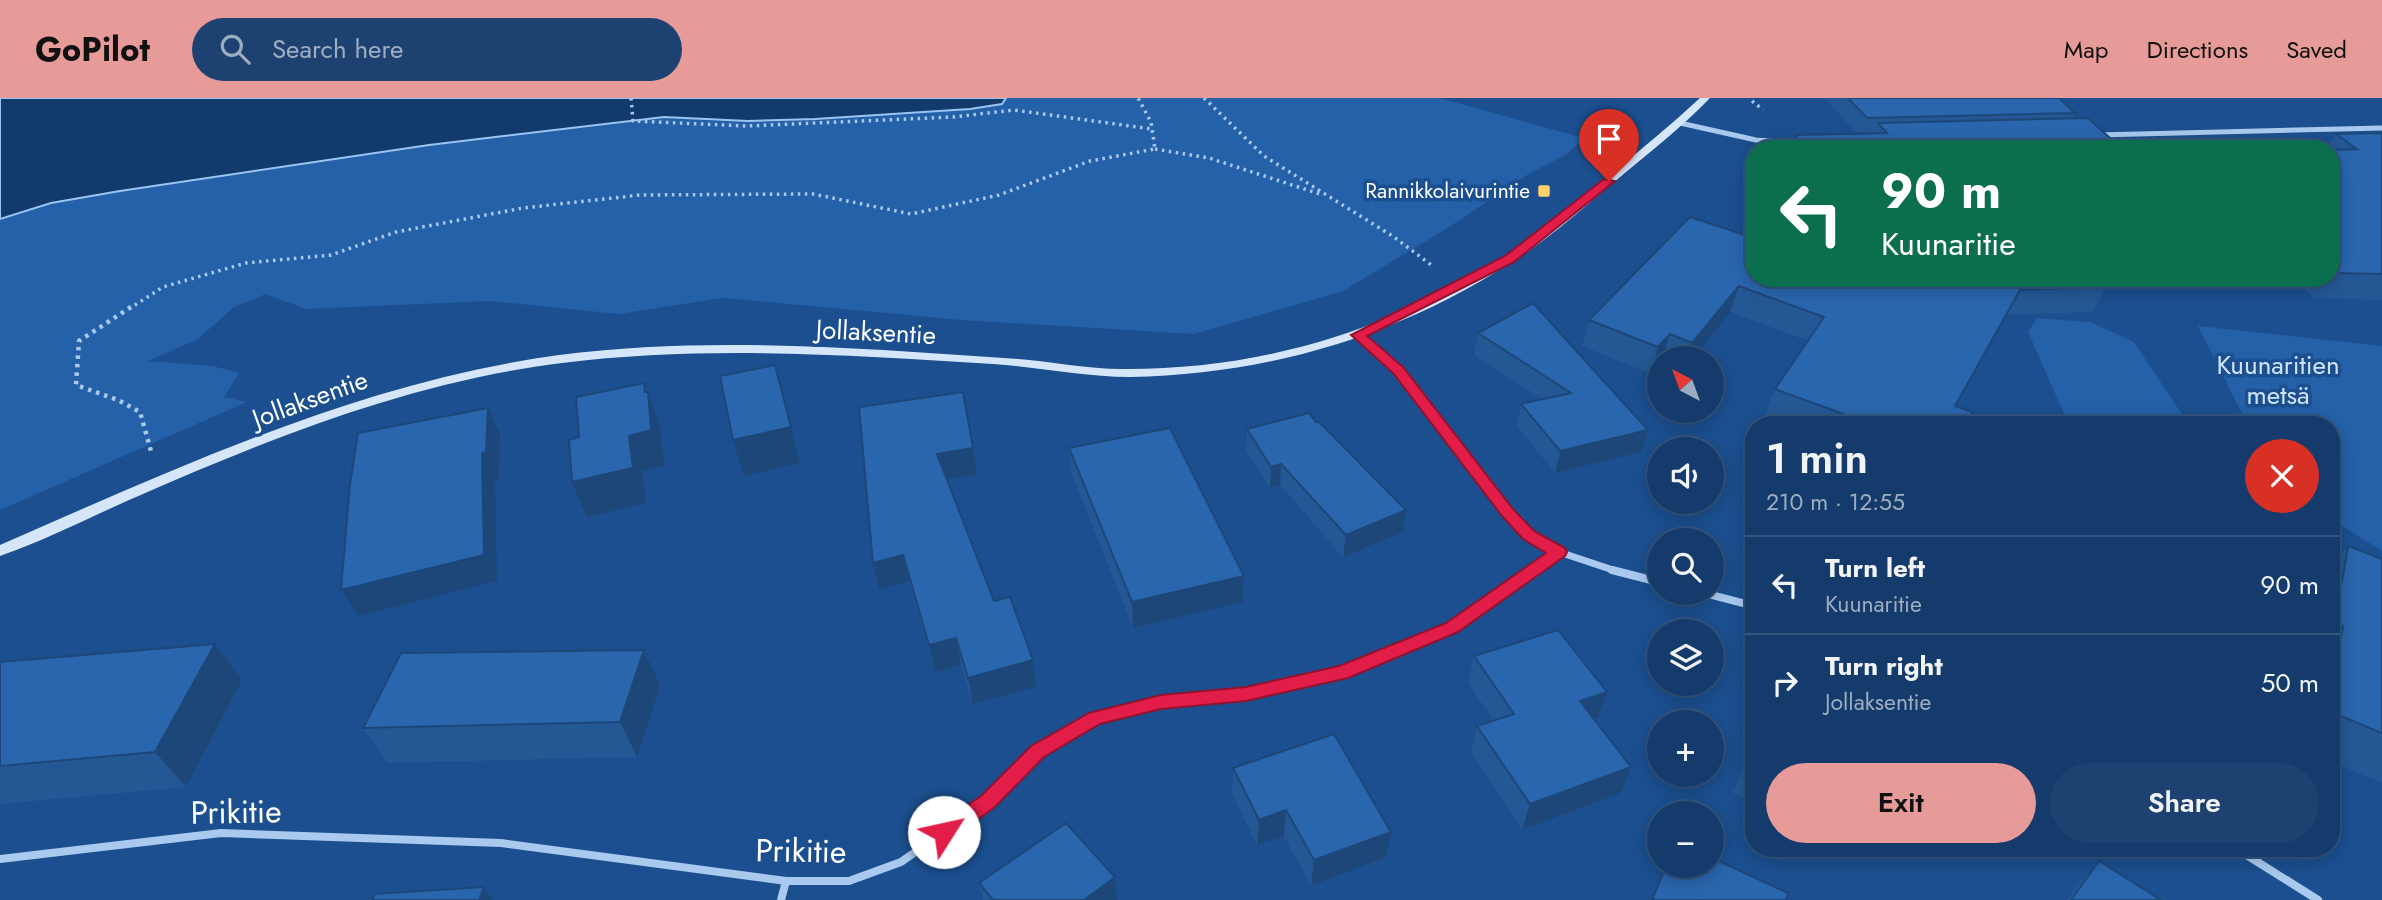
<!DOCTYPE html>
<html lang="en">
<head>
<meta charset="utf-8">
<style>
  :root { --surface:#143b6b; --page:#1d4271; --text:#f1f3f6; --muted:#9dadc1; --line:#33557e; --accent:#e69b98 }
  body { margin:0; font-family:Jost,sans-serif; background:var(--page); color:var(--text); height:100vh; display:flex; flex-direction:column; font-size:26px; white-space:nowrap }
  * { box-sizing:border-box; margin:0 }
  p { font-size:23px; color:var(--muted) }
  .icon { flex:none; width:38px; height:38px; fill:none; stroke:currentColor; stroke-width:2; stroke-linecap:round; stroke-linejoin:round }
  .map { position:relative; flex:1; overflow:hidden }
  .drawer { position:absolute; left:1745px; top:318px; width:595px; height:441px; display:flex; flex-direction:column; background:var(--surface); border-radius:28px; box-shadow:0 4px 18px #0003,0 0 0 2px var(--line) }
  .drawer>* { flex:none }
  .hud { position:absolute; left:1745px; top:42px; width:595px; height:147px; border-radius:28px; box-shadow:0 4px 18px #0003,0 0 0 2px var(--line); background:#0b6e4f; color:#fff; overflow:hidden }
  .needle { width:46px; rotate:319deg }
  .buttons { position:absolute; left:1647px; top:248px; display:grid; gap:14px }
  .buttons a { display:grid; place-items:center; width:77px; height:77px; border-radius:50%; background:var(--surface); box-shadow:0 4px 18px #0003,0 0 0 2px var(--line); font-size:35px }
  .pin { position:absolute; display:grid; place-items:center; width:60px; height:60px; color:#fff; margin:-72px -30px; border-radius:50% 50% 50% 0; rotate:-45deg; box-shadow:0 0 7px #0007 }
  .pin .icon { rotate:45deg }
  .me { position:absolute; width:77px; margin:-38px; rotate:55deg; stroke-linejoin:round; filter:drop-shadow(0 0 5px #0008) }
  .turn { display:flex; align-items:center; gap:24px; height:147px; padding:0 21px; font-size:32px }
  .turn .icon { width:91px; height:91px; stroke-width:2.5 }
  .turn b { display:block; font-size:49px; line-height:60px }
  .round { display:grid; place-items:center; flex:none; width:74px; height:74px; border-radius:37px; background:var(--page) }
  .headline { display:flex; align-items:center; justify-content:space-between; height:119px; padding:0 21px }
  h1 { font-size:42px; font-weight:600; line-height:52px }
  .action { display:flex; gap:14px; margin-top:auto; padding:14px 21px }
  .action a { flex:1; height:80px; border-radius:42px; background:var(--accent); color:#111; font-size:28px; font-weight:600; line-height:80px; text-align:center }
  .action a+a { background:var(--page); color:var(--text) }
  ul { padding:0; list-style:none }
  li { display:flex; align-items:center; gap:21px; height:98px; padding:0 21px; border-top:2px solid var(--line) }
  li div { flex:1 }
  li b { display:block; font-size:26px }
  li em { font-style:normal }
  header { display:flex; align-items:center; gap:42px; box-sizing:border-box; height:98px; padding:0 35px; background:var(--accent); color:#111 }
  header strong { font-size:33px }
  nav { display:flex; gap:38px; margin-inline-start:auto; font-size:24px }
  .search { width:490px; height:63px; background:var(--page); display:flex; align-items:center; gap:18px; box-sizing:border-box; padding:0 24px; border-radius:38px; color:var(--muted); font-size:26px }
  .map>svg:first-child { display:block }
  .green { fill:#2461a8 }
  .water { fill:#123a6d; stroke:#9cc4f0; stroke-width:2 }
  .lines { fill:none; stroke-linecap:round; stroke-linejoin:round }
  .path-far1 { stroke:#a9c9ee; stroke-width:3.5; stroke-dasharray:2.5 4.5; stroke-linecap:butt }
  .path { stroke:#a9c9ee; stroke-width:4.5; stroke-dasharray:3.5 5; stroke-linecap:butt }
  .street-far2 { stroke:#a9c9ee; stroke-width:5 }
  .street-far1 { stroke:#a9c9ee; stroke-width:7 }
  .street { stroke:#a9c9ee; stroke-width:8 }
  .secondary { fill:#d6e6fa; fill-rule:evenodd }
  .wall { fill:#245895 }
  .shaded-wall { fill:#1d4779 }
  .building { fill:#2a66ad; stroke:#1d4779; stroke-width:2 }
  .route { fill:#e11d48; stroke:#92132f; stroke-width:2 }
  .poi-dot { fill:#ffd166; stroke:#1b4f8f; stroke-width:2.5 }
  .labels { text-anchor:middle; stroke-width:7; stroke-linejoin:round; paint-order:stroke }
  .far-poi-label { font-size:21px; fill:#fff; stroke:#1b4f8f; text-anchor:end }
  .street-label { font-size:26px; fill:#fff; stroke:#1b4f8f }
  .park-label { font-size:26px; fill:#cfe3fa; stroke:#1b4f8f }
  .near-street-label { font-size:32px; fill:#fff; stroke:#1b4f8f }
</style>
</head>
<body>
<header>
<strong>GoPilot</strong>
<div class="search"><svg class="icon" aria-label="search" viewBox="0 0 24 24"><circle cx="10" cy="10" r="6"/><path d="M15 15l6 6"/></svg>Search here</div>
<nav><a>Map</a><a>Directions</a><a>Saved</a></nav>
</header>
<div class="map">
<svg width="2382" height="802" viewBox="0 0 2382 802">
  <rect width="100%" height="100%" fill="#1b4f8f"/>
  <path class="green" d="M 804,0 L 1439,0 L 1584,40 L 1567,56 L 1527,77 L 1446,131 L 1343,193 L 1194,236 L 961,222 L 723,200 L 618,216 L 490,203 L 306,211 L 266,196 L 234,209 L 198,241 L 148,263 L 213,268 L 239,275 L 224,299 L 247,304 L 0,412 L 0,121 L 51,105 L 120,93 L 429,47 L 664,19 L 748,23 Z
    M 2037,220 L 2090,224 L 2134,244 L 2189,327 L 2069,327 L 2028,234 Z
    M 2198,228 L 2382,248 L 2382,453 L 2331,421 L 2331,327 L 2248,327 Z"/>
  <path class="water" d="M 0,0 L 1006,0 L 1002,6 L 970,11 L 815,21 L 748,23 L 664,19 L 429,47 L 120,93 L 51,105 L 0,121 Z"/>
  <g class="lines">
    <path class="path-far1" d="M 631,0 L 633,23 L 746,28 L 953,19 L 1014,12 L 1152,31
      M 1204,0 L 1264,58 L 1394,139 L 1434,169
      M 1752,3 L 1763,12
      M 1155,51 L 1209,60 L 1323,97
      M 129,211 L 163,189 L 246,165 L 331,157 L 396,134 L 523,110 L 640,97 L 813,96 L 911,116 L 999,97 L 1090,63 L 1155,51 L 1151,24 L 1138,0"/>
    <path class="path" d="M 131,209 L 79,243 L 76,287 L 118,302 L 140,314 L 151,353"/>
    <path class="street-far2" d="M 1680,25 L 1756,42 L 1803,45
      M 2098,37 L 2382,30"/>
    <path class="street-far1" d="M 1358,237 L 1398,272 L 1480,381 L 1528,437 L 1559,454 L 1619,474
      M 1530,474 L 1559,454"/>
    <path class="street" d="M 1612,472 L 1659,484
      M 1704,495 L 1754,508
      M 2237,751 L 2318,802
      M 0,761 L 221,735 L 501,745 L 786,783 L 849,783 L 901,764 L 988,703 L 1037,654 L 1095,620 L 1161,604 L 1246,596 L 1342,575 L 1452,529 L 1533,472
      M 781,802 L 786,783"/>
    <path class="secondary" d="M 1700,0 L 1710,0 C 1680,31 1646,57 1613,85 C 1585,108 1558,133 1527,154 C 1408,235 1275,276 1130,279 C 1084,279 1039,269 993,266 C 850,257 705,247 562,265 C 415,283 278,337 143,396 C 96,416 49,441 0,458 L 0,447 C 181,368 361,284 559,257 C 706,238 857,250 1004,260 C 1044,262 1083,271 1122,271 C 1265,272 1398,230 1517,151 C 1550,129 1579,102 1610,77 C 1640,52 1671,27 1700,0 Z"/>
  </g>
  <path class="wall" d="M 1825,0 L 2059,0 L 2075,15 L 2072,20 L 2122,51 L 1792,51 L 1796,37 L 1857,36 Z
    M 2382,35 L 2382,202 L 2314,200 L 2293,180 L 2331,180 L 2331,51 L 2327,51 L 2336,36 Z
    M 1754,180 L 2107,189 L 2092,214 L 2007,217 L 1956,308 L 1966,327 L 1791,327 L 1765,317 L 1775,291 L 1808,243 L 1730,214 L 1693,261 L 1659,261 L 1659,266 L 1651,276 L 1582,248 L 1589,222 Z
    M 1478,235 L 1648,332 L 1641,354 L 1555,375 L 1517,328 L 1521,306 L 1542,301 L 1474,257 Z
    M 1316,324 L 1406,412 L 1403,434 L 1343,459 L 1280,387 L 1270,390 L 1246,352 L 1247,331 Z
    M 973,350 L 977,377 L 947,381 L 994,503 L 1036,589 L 973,606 L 961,567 L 935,574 L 909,483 L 879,492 L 873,465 Z
    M 1069,350 L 1244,478 L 1243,504 L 1133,530 L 1072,377 Z
    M 2348,448 L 2382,461 L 2382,685 L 2331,663 L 2331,468 Z
    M 215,546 L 242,582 L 186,689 L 0,706 L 0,564 Z
    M 1474,558 L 1607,594 L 1598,620 L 1594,621 L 1621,695 L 1522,732 L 1471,655 L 1477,628 L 1494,623 L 1468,585 Z
    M 660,588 L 637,659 L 387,665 L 363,630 Z
    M 1754,645 L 1754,704 L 1733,695 Z
    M 1233,670 L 1386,759 L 1311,788 L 1284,738 L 1257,747 L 1232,696 Z
    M 2099,763 L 2161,802 L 2067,802 L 2077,788 Z
    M 1665,768 L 1712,768 L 1786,802 L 1651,802 Z
    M 979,785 L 1117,802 L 983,802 Z"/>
  <path class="shaded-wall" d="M 1739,188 L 1730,214 L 1693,261 L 1687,261 L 1692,245 Z
    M 2020,192 L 2007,217 L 1945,327 L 1955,308 Z
    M 1670,236 L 1662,261 L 1659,261 L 1659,266 L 1651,276 L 1658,249 Z
    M 775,267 L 800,365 L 744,378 L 733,342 Z
    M 644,285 L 648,298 L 648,294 L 660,329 L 664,368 L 642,373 L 646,405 L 587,419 L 572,384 L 629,338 L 645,294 Z
    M 488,310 L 500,336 L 499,380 L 495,381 L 497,483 L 358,518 L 341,492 L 482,355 Z
    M 1648,332 L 1641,354 L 1555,375 L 1560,353 Z
    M 973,350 L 977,377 L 941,382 L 937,356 Z
    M 1281,366 L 1280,387 L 1270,390 L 1271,369 Z
    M 1406,412 L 1403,434 L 1343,459 L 1346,437 Z
    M 903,457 L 909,483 L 879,492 L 873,465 Z
    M 1244,478 L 1243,504 L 1133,530 L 1132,504 Z
    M 956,540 L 961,567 L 935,574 L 929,547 Z
    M 215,546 L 242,582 L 186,689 L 155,654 Z
    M 644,552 L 660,588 L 637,659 L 620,624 Z
    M 1033,562 L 1036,589 L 973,606 L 968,580 Z
    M 1607,594 L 1598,620 L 1572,629 L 1580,603 Z
    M 1631,669 L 1621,695 L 1522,732 L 1530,706 Z
    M 1286,712 L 1284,738 L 1257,747 L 1259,722 Z
    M 1391,734 L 1386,759 L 1311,788 L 1314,762 Z
    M 1115,779 L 1117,802 L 1084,802 Z
    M 484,789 L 493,802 L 479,802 Z"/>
  <path class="building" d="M 1848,0 L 2059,0 L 2075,15 L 1867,20 Z
    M 2088,20 L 2122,51 L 1800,51 L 1796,37 L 1887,35 L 1878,25 Z
    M 2382,35 L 2382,176 L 2331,175 L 2331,52 L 2357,51 L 2336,36 Z
    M 1690,119 L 1754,140 L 1754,180 L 2098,180 L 2107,189 L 2020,192 L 1955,308 L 1972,314 L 1966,327 L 1873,327 L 1775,291 L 1824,219 L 1739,188 L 1692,245 L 1670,236 L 1658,249 L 1589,222 Z
    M 1533,205 L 1648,332 L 1560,353 L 1521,306 L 1571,295 L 1478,235 Z
    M 775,267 L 791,329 L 733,342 L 720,278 Z
    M 644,285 L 645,294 L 648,294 L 651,332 L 629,338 L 633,370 L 572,384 L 569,342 L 579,339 L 576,299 Z
    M 963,294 L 973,350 L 937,356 L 994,503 L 1010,499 L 1033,562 L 968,580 L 956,540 L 929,547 L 903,457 L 873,465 L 859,309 Z
    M 488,310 L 486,354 L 482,355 L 484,457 L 341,492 L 350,386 L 358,335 Z
    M 1309,315 L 1316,324 L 1319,324 L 1406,412 L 1346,437 L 1281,366 L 1271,369 L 1247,331 Z
    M 1170,330 L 1244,478 L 1132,504 L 1069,350 Z
    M 2348,448 L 2382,461 L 2382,635 L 2331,614 L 2331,604 L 2343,528 L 2335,525 Z
    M 1558,532 L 1607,594 L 1580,603 L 1631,669 L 1530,706 L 1477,628 L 1514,616 L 1474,558 Z
    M 215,546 L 155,654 L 0,668 L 0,564 Z
    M 644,552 L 620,624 L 363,630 L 401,555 Z
    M 1334,636 L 1391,734 L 1314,762 L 1286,712 L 1259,722 L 1233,670 Z
    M 1754,649 L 1754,673 L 1746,669 Z
    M 1066,725 L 1115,779 L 1084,802 L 993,802 L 979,785 Z
    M 1712,760 L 1788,795 L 1786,802 L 1652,802 L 1666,768 L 1712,768 Z
    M 2099,763 L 2161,802 L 2071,802 Z
    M 484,789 L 479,802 L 372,802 L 375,796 Z"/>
  <path class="route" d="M 1604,81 L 1615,83 L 1514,164 L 1367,238 L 1403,269 L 1513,411 L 1534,433 L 1565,450 L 1567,454 L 1565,458 L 1458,534 L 1348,580 L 1246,603 L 1161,611 L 1100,626 L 1044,659 L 995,709 L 952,740 L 944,743 L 937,740 L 934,734 L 937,728 L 981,698 L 1031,648 L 1089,615 L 1161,597 L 1246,589 L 1339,568 L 1446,525 L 1546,455 L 1523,441 L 1502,418 L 1393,275 L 1351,237 L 1505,158 Z"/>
  <rect class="poi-dot" x="1537" y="86" width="14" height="14" rx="3.5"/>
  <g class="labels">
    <g class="far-poi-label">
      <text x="1530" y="100">Rannikkolaivurintie</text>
    </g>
    <g class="street-label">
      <text transform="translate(876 234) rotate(3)" y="9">Jollaksentie</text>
      <text transform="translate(310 301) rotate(-20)" y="9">Jollaksentie</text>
    </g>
    <g class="park-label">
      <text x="2278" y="276">Kuunaritien<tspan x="2278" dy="30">metsä</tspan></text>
    </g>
    <g class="near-street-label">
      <text transform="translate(236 714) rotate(-1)" y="11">Prikitie</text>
      <text transform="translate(801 753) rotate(1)" y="11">Prikitie</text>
    </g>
  </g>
</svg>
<div class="buttons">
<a><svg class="needle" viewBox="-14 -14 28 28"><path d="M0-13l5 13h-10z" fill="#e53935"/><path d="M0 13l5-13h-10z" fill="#9dadc1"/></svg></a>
<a><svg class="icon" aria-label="sound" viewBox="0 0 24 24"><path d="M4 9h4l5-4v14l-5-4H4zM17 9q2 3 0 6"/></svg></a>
<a><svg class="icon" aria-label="search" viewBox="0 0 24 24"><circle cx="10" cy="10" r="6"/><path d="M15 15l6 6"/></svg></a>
<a><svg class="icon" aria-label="layers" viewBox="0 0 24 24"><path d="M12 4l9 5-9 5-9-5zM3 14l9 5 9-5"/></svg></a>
<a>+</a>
<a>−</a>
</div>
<div class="pin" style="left:1609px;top:83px;background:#d93025"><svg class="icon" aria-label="arrive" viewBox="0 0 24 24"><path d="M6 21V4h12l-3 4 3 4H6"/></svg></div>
<svg class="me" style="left:944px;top:734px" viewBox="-20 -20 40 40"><circle r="19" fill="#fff"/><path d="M0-13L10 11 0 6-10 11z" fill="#e11d48"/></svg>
<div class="hud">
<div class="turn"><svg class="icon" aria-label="left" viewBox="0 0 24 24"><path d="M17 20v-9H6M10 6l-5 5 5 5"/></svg><div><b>90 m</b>Kuunaritie</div></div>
</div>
<section class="drawer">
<div class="headline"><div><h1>1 min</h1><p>210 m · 12:55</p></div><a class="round" style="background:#d93025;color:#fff"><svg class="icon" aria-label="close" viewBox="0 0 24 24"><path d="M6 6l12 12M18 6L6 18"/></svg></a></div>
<ul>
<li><svg class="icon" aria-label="left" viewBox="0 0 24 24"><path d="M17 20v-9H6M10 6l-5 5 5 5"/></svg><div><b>Turn left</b><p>Kuunaritie</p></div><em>90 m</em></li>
<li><svg class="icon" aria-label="right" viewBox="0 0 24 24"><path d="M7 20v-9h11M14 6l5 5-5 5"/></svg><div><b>Turn right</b><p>Jollaksentie</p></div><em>50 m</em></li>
</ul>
<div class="action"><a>Exit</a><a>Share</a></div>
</section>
</div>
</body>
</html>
